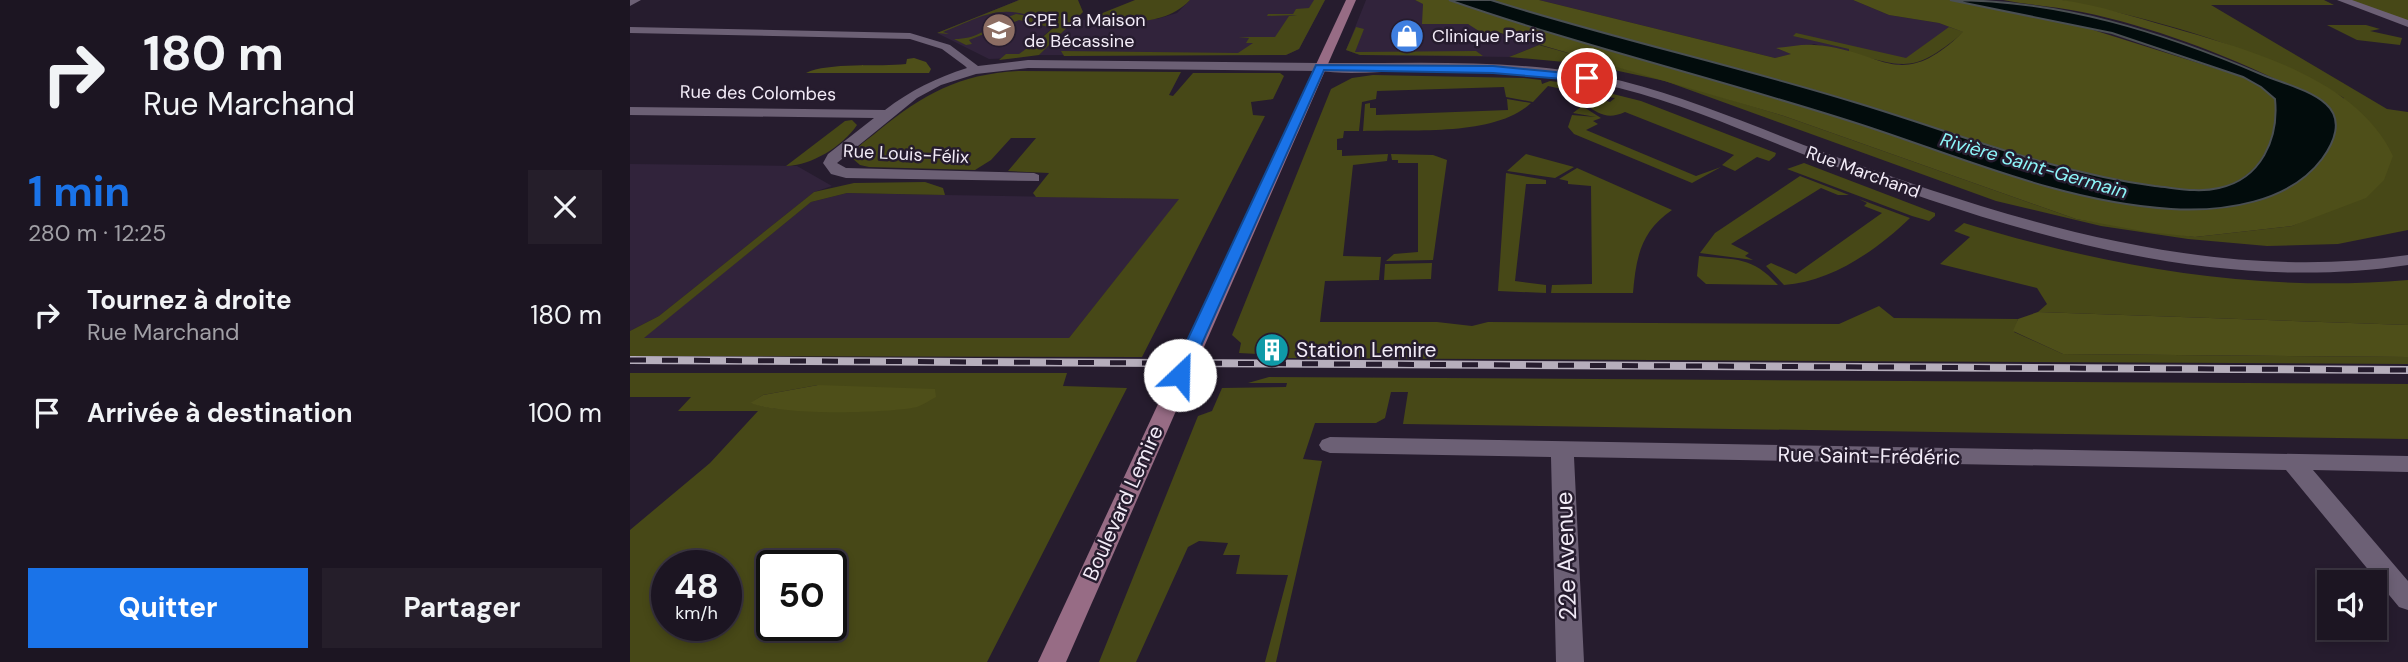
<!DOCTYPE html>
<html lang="fr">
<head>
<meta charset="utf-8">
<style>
  :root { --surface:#1c1522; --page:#251e2a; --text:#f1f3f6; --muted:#a09fa5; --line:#3a3440; --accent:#1a73e8 }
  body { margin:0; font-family:"DM Sans",sans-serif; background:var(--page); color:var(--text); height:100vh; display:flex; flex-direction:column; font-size:26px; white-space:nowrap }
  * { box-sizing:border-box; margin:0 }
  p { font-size:23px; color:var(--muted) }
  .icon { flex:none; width:38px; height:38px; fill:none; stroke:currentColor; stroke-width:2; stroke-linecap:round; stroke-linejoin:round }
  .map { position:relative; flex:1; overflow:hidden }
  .panel { display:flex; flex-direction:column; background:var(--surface); width:630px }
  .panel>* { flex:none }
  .banner { background:#1c1522; color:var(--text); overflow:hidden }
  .controls { position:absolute; left:1687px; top:570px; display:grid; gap:14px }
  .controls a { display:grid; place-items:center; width:70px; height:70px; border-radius:0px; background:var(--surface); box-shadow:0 4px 10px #0003,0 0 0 2px var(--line); font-size:35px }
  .speed { position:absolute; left:21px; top:550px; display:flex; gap:14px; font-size:35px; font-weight:700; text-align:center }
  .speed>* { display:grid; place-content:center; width:91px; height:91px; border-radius:50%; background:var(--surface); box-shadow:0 4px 10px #0003,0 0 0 2px var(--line); line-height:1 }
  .speed small { font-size:18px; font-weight:400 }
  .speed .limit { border:4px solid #111; border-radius:10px; background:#fff; color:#111 }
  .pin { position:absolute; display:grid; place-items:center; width:60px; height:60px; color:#fff; margin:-30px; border:4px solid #fff; border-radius:50%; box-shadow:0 2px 7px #0007 }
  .me { position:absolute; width:77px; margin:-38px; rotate:24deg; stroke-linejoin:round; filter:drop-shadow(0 0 5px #0008) }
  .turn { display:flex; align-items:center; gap:24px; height:147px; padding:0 28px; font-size:32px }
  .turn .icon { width:91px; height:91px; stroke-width:2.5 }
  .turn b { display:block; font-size:49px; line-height:60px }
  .round { display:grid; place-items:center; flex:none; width:74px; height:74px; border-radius:0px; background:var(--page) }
  .head { display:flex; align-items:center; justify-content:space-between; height:119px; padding:0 28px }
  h1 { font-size:42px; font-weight:700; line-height:52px; color:var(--accent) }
  .action { display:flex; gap:14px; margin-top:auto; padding:14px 28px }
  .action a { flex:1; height:80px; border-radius:0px; background:var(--accent); color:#fff; font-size:28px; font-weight:700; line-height:80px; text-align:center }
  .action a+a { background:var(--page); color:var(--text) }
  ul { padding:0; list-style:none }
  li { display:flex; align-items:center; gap:21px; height:98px; padding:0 28px }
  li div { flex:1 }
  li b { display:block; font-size:26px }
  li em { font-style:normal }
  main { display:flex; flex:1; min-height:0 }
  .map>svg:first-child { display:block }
  .built { fill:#31233b }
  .green { fill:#474817; fill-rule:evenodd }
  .forest { fill:#4e4f19 }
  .water { fill:#020c0c; stroke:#4a4f52; stroke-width:2 }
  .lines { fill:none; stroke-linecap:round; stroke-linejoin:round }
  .minor { fill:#6c6075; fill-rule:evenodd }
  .tertiary { fill:#6c6075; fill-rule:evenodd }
  .secondary { fill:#976c85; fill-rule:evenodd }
  .rail-casing { stroke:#b6aebc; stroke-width:8 }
  .rail { stroke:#261c2e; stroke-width:5; stroke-dasharray:16; stroke-linecap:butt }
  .route { fill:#1a73e8; stroke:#114b97; stroke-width:2 }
  .labels { text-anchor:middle; stroke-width:5; stroke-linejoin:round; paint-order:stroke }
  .far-poi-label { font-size:18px; fill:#f2ebf7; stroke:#261c2e; text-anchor:start }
  .far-street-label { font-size:18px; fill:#f2ebf7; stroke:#261c2e }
  .far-water-label { font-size:19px; font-style:italic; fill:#8df6fa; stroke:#261c2e }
  .poi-label { font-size:21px; fill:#f2ebf7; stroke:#261c2e; text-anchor:start }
  .street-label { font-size:21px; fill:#f2ebf7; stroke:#261c2e }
  .near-street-label { font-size:24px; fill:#f2ebf7; stroke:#261c2e }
</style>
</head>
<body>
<main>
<section class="panel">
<div class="banner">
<div class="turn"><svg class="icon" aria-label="right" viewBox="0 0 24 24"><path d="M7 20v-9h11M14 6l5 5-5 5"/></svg><div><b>180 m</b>Rue Marchand</div></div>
</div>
<div class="head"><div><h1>1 min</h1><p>280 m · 12:25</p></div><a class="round"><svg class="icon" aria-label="close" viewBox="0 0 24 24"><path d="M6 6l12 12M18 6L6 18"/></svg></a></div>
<ul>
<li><svg class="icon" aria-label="right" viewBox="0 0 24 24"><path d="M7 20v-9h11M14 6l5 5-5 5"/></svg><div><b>Tournez à droite</b><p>Rue Marchand</p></div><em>180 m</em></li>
<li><svg class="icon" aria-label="arrive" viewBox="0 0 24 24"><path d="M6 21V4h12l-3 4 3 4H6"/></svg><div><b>Arrivée à destination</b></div><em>100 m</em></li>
</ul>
<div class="action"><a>Quitter</a><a>Partager</a></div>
</section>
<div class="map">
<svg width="1778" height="662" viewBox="0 0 1778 662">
  <rect width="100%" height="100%" fill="#261c2e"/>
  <path class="built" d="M 389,0 L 425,7 L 435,18 L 386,58 L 359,59 L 307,33 Z
    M 560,0 L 695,0 L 669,49 L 656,55 L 409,55 L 444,20 L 527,19 L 547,13 Z
    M 736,0 L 785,0 L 838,24 L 909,45 L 879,57 L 730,55 L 716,50 Z
    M 909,0 L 1223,0 L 1259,15 L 1309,23 L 1334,32 L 1269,65 L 1184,44 L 1148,49 L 1163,54 L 1145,58 Z
    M 0,164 L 167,166 L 202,186 L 184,192 L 29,316 L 0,331 Z
    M 217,193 L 315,195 L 550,199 L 439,338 L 13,338 L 181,202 Z"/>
  <path class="green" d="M 389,0 L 448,0 L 453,12 L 409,55 L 369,60 L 376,54 L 389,54 L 403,44 L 391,43 L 407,42 L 423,28 L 389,20 L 339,40 L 342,44 L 336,45 L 324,39 C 348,39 351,30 374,22 L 370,20 L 386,14 L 400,16 C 366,4 345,20 313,32 L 319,34 L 307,33 Z
    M 505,0 L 560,0 C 534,27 499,21 465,20 L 470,14 Z
    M 684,0 L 695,0 L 669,49 L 656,55 L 434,56 L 431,51 L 608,53 L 623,43 L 616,43 L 619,38 L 608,37 L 645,37 L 659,16 L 667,15 L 637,16 L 638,14 L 663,14 L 666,9 L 679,8 Z
    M 1430,0 L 1694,0 L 1704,5 L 1581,5 L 1757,109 L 1778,112 L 1778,230 L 1708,244 L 1637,246 L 1558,239 L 1471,226 L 1366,201 L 1035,81 L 956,64 L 879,57 L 909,45 L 1039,81 L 1154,116 L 1446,219 L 1565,237 L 1662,226 L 1693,212 L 1714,98 C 1627,47 1529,20 1430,0 Z
    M 1720,0 L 1778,0 L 1778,21 Z
    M 1697,25 L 1736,25 L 1750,29 L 1740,31 L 1772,38 L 1770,45 L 1727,40 Z
    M 726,27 L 734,29 L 725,52 L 846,51 L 853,56 L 730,55 L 716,50 Z
    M 1319,27 L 1334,32 C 1284,73 1279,68 1219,53 L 1219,49 L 1163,36 L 1166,33 L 1276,58 Z
    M 390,71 L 551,72 L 539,95 L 543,96 L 563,73 L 650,73 L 654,76 L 643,99 L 621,102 L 623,115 L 635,116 L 512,357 L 0,356 L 0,331 L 29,316 L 184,192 L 224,183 L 295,182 L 313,188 L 315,195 L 217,193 L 181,202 L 14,338 L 439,338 L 549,199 L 406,197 L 403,193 L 419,173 L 378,171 L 406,138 L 381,138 L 361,160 L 345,170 L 239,167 L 230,165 L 222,158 C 225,146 239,139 248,131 C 294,94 329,74 390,71 Z
    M 743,75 L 894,78 L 911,80 L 912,84 L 920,81 L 937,83 L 938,86 L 932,89 L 918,86 L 903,102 L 876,97 L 874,87 L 747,91 L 746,99 L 732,102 L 729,131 L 714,131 L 713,138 L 707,139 L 707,150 L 712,150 L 712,156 L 758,154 L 757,161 L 723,165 L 713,256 L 751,257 L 749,280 L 695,281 L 690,322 L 807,322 L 842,326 L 858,322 L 1209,324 L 1249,306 L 1264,318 L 1388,319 L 1384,332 L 1433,354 L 1778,357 L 1778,364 L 652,358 L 655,347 L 630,347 L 628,354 L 609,353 L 611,343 L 602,335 L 701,89 L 722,78 Z
    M 959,88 L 1011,101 L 1146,153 L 1145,156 L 1139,161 L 1127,157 L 1105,171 L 1092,165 L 1104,155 L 995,112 C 977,120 970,114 954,104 L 966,98 L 980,102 L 985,98 L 954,93 Z
    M 877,99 L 901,103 C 865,137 781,129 733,131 L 735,104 L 740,103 L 740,108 L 746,108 L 746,115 L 878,110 Z
    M 952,106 L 971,118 L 963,121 L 968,124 L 956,130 L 1066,176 L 1091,167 L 1062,183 L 944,134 L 938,127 L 942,115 L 966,117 L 943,113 Z
    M 215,121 L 222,120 L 227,125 C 213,146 181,166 156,166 Z
    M 761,154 L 803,155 L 817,160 L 803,260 L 756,261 L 764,254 L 788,252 L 788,163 L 768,163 L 768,160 L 762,160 Z
    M 896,154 L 944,167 L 925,178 L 877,171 Z
    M 1174,163 L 1305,213 L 1305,216 L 1299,221 L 1282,216 L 1157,169 Z
    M 947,168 L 1042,210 C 1011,231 1006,257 1003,293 L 921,293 L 922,285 L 962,284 L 961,186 L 938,184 L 938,181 L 929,179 Z
    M 876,173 L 916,180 L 916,184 L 896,184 L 885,281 L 916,285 L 916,293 L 868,291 Z
    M 1170,176 L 1219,195 L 1208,195 L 1191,188 L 1101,244 L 1119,253 L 1115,256 L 1123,260 L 1070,253 L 1085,233 Z
    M 1229,199 L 1280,218 C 1247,250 1201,282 1154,285 L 1136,266 L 1141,263 L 1166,274 L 1252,213 L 1234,206 L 1237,203 Z
    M 1334,223 C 1478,267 1627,293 1778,280 L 1778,325 L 1408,312 L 1417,304 L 1407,288 L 1310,264 L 1340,237 L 1324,231 Z
    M 1069,256 C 1106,260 1122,256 1148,285 L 1076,284 L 1067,276 Z
    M 802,263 L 801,279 L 754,280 L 755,264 Z
    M 0,373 L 437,373 L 433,386 L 497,388 L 357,662 L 0,662 L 0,530 L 80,463 L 128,411 L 48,411 L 61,397 L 0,397 ZM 188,385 C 159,408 158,414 121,403 L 133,395 ZM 37,565 L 96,565 L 96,625 L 37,625 ZM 142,565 L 201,565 L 201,625 L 142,625 Z
    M 639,377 L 1778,384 L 1778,439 L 773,424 L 778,392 L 761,392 L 755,418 L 746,423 L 685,423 L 673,459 L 692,461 L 646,662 L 635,662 L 658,575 L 606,574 L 610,555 L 593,555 L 598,543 L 569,541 L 558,547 L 506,662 L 469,662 L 568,416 L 582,411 L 592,388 L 656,387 L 657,383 L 618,383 Z"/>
  <path class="forest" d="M 785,0 L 819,0 C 954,47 1093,80 1229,124 C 1352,164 1459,212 1592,208 L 1696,104 C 1621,65 1535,29 1452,12 C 1426,7 1399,5 1373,0 C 1392,0 1413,0 1432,0 C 1468,5 1504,17 1540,27 C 1616,49 1727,78 1763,156 L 1754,180 L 1736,198 L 1662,226 L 1565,237 L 1518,232 L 1446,219 L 1154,116 L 867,32 L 852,33 L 838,24 L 792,24 L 793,4 Z
    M 861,0 L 909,0 L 1145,58 L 1161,54 L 1146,48 C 1158,47 1172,44 1184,45 C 1253,49 1268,95 1333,32 L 1309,23 L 1259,15 L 1223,0 L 1320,0 L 1438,22 L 1613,77 L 1631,87 L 1645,99 C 1648,139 1631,178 1589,188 C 1568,193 1546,188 1525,186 C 1421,172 1324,132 1224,102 C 1104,65 981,38 861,0 Z
    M 284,58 L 296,62 L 301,69 L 299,73 L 176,73 C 198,62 250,67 276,64 L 277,59 Z
    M 1408,312 L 1778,325 L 1778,357 L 1433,354 L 1383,331 L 1388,319 Z
    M 188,385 L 305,389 L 306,397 C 300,400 293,405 287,407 C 254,414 150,415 120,403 L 133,395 Z"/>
  <path class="water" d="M 819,0 L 861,0 C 981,38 1104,65 1224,102 C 1324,132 1421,172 1525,186 C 1546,188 1568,193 1589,188 C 1631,179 1649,139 1645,99 L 1631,87 L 1613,77 L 1482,33 L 1320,0 C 1431,0 1532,32 1633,75 C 1652,83 1681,90 1696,104 C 1714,120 1704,143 1692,159 C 1659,203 1593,212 1541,209 C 1432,202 1331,157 1229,124 C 1093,80 954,47 819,0 Z"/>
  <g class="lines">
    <path class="minor" d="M 0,0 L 11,0 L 0,6 Z
      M 1707,0 L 1722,0 L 1778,20 L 1778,27 Z
      M 0,27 L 280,33 L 320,45 L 348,66 L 398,60 L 690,63 L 696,67 L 690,71 L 398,68 L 346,74 L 311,85 L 287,98 L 207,163 L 216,168 L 404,173 L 409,175 L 409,181 L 216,178 L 201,174 L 193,163 L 198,154 L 244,118 L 0,115 L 0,107 L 255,110 C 281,90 306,78 337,68 L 335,66 L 312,49 L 280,39 L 0,33 Z
      M 700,437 L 1778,456 L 1778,472 L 1683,470 L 1778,581 L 1778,610 L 1769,607 L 1656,470 L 944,457 L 954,662 L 926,662 L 921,457 L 700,453 L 692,450 L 689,445 L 692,440 Z"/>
    <path class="tertiary" d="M 690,63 C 790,64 894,57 992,81 C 1063,99 1130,129 1198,154 C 1383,221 1579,284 1778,255 L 1778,265 C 1579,295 1380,231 1196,163 C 1127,137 1060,106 989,88 C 921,71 851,71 781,71 C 751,71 716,76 686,70 L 684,67 Z"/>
    <path class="secondary" d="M 716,0 L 726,0 L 436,662 L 408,662 Z"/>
    <g class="rail-casing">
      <path id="rail" d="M 0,360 L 1778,370"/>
    </g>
    <use href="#rail" class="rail"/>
  </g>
  <path class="route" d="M 686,65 L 863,66 L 957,75 L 962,78 L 957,81 L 863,73 L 694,70 L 558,375 L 556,379 L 544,379 L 541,375 Z"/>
  <defs>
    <g id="school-disc" transform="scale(1.75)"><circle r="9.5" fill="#8d6e63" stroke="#261c2e"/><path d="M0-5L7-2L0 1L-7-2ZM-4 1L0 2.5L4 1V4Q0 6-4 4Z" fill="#fff"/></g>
    <g id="shop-disc" transform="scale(1.75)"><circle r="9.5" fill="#3f7fe0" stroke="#261c2e"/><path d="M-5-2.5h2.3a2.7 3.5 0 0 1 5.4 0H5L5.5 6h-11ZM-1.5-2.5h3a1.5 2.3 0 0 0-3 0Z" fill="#fff"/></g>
    <g id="building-disc" transform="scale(1.75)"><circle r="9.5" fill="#0f9aa8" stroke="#261c2e"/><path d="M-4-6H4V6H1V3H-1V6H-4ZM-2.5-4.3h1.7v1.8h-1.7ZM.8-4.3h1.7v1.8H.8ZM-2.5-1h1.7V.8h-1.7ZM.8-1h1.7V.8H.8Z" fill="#fff"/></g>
  </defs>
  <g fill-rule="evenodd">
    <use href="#school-disc" x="369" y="30"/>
    <use href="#shop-disc" x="777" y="36"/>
    <use href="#building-disc" x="642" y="350"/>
  </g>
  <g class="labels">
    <g class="far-poi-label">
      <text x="394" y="26">CPE La Maison<tspan x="394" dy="21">de Bécassine</tspan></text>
      <text x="802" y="42">Clinique Paris</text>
    </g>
    <g class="far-street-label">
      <text transform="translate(128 93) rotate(1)" y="6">Rue des Colombes</text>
      <text transform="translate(276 154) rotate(3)" y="6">Rue Louis-Félix</text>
      <text transform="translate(1233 172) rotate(20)" y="6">Rue Marchand</text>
    </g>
    <g class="far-water-label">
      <text transform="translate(1404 165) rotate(16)" y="7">Rivière Saint-Germain</text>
    </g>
    <g class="poi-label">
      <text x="666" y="357">Station Lemire</text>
    </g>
    <g class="street-label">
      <text transform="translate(1239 456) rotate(1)" y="7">Rue Saint-Frédéric</text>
      <text transform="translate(493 503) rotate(-66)" y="7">Boulevard Lemire</text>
    </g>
    <g class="near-street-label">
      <text transform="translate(936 556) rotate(-92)" y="8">22e Avenue</text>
    </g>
  </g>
</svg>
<div class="controls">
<a><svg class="icon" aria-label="sound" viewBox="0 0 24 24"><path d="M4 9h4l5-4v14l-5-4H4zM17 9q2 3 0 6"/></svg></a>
</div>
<div class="speed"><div>48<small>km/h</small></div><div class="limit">50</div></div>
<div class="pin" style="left:957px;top:78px;background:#d93025"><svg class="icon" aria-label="arrive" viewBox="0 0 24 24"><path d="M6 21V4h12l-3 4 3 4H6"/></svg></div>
<svg class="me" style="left:550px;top:375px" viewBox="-20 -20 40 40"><circle r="19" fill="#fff"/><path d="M0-13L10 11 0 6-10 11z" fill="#1a73e8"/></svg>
</div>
</main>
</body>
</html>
